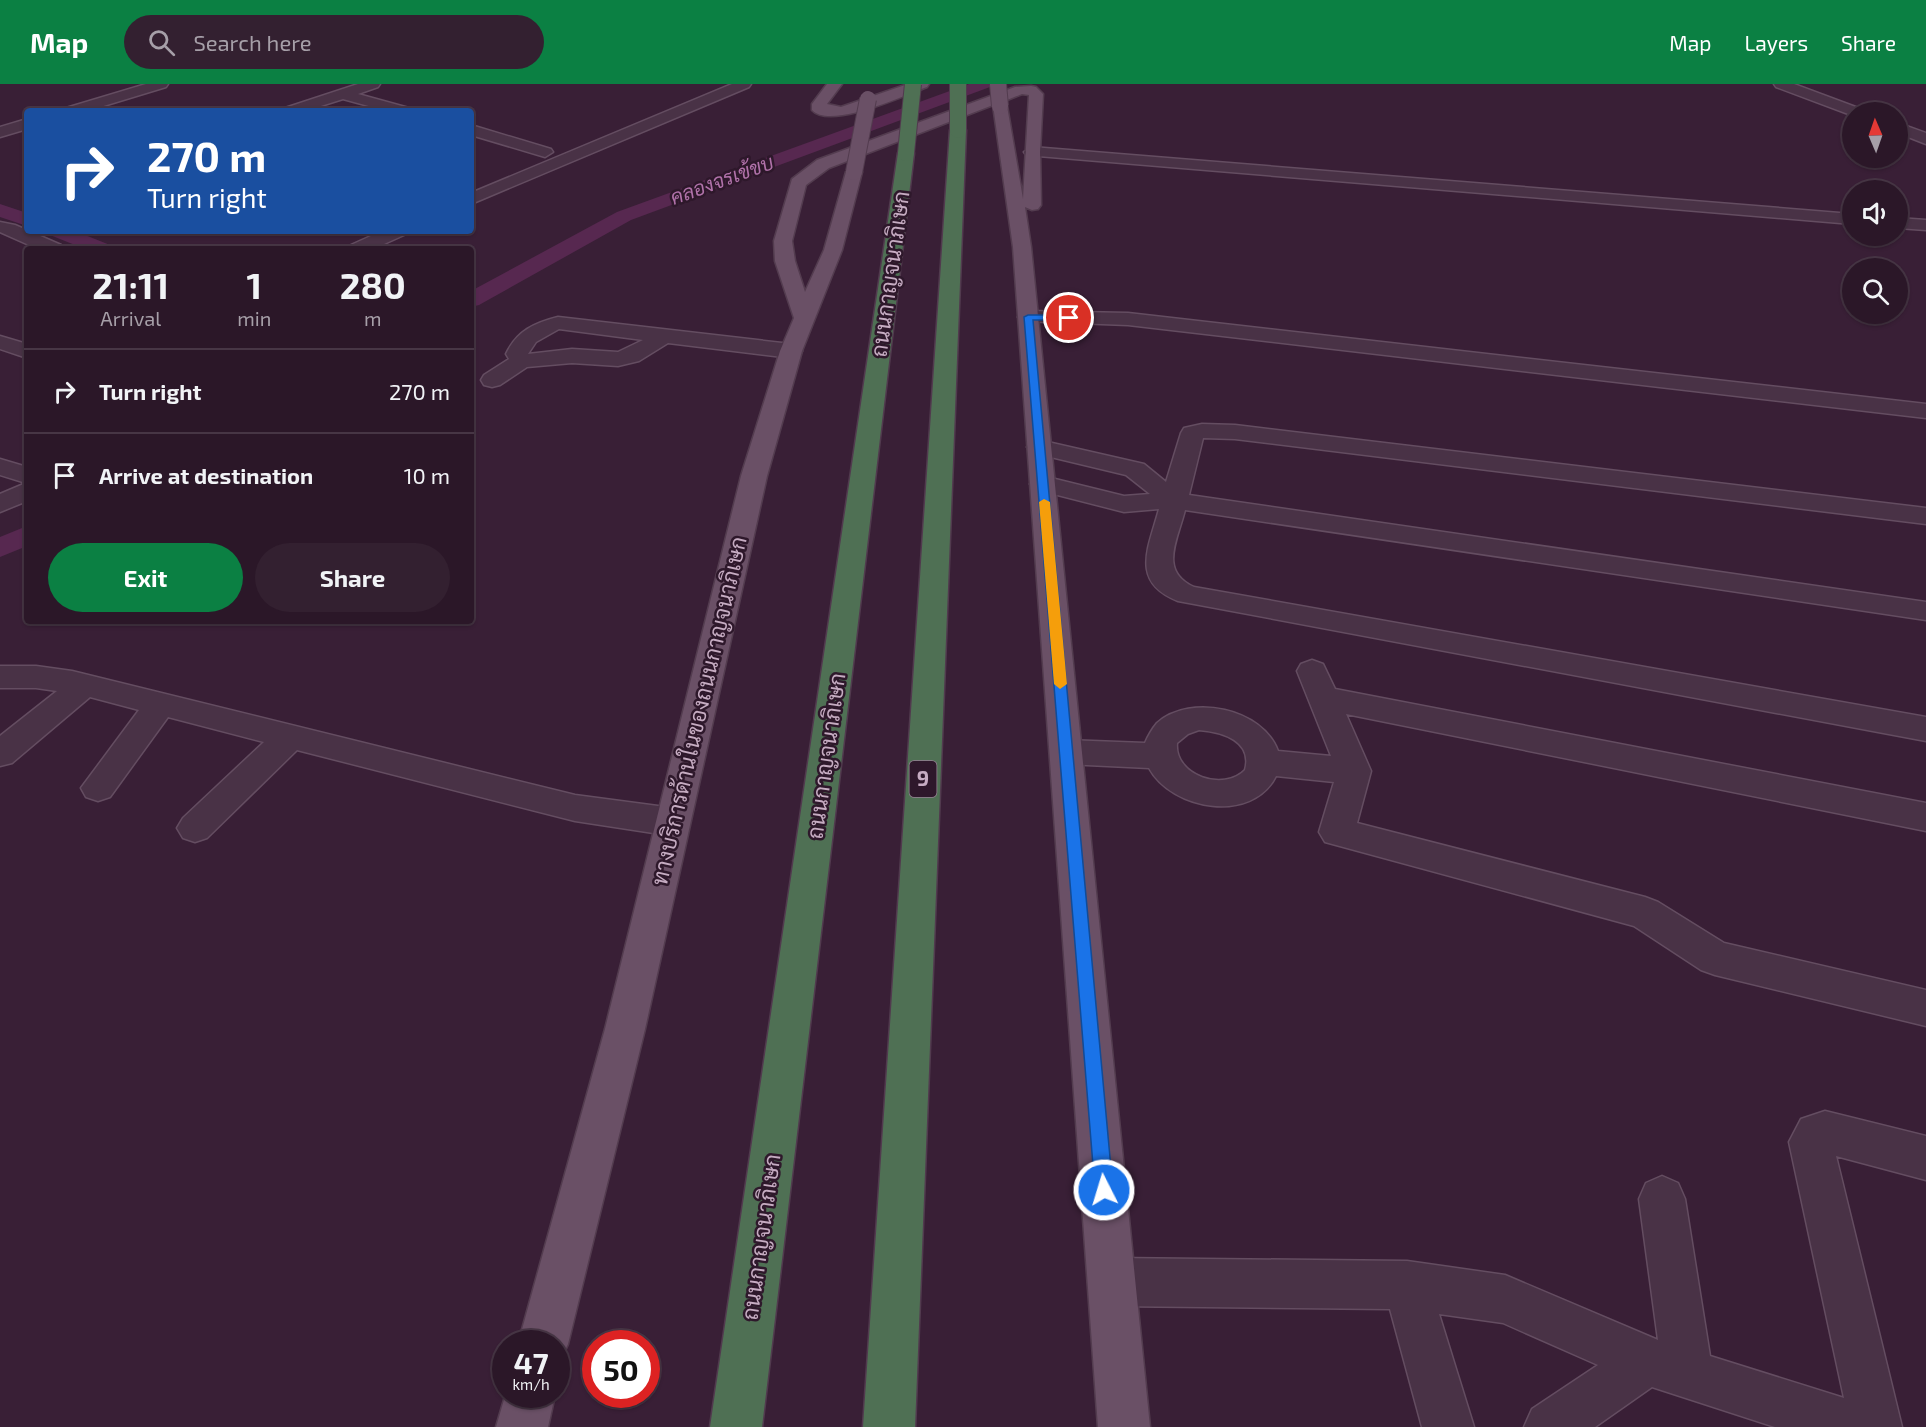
<!DOCTYPE html>
<html lang="en">
<head>
<meta charset="utf-8">
<style>
  :root { --surface:#2b1728; --page:#332030; --text:#f1f3f6; --muted:#a69fa8; --line:#473645; --accent:#0b8043 }
  body { margin:0; font-family:"Exo 2",Sarabun,sans-serif; background:var(--page); color:var(--text); height:100vh; display:flex; flex-direction:column; font-size:22px; white-space:nowrap }
  * { box-sizing:border-box; margin:0 }
  p { font-size:20px; color:var(--muted) }
  .icon { flex:none; width:33px; height:33px; fill:none; stroke:currentColor; stroke-width:2; stroke-linecap:round; stroke-linejoin:round }
  .map { position:relative; flex:1; overflow:hidden }
  .drawer { position:absolute; left:24px; top:162px; width:450px; height:378px; display:flex; flex-direction:column; background:var(--surface); border-radius:6px; box-shadow:0 2px 4px #0004,0 0 0 2px var(--line) }
  .drawer>* { flex:none }
  .top-card { position:absolute; left:24px; top:24px; width:450px; height:126px; border-radius:6px; box-shadow:0 2px 4px #0004,0 0 0 2px var(--line); background:#1a4fa0; color:#fff; overflow:hidden }
  .needle { width:39px; rotate:358deg }
  .controls { position:absolute; left:1842px; top:18px; display:grid; gap:12px }
  .controls a { display:grid; place-items:center; width:66px; height:66px; border-radius:50%; background:var(--surface); box-shadow:0 2px 4px #0004,0 0 0 2px var(--line); font-size:30px }
  .speed { position:absolute; left:492px; top:1246px; display:flex; gap:12px; font-size:30px; font-weight:700; text-align:center }
  .speed>* { display:grid; place-content:center; width:78px; height:78px; border-radius:50%; background:var(--surface); box-shadow:0 2px 4px #0004,0 0 0 2px var(--line); line-height:1 }
  .speed small { font-size:15px; font-weight:400 }
  .speed .limit { border:9px solid #d22; background:#fff; color:#111 }
  .pin { position:absolute; display:grid; place-items:center; width:51px; height:51px; color:#fff; margin:-26px; border:3px solid #fff; border-radius:50%; box-shadow:0 2px 6px #0007 }
  .me { position:absolute; width:66px; margin:-33px; rotate:355deg; stroke-linejoin:round; filter:drop-shadow(0 0 4px #0008) }
  .turn { display:flex; align-items:center; gap:21px; height:126px; padding:0 24px; font-size:27px }
  .turn .icon { width:78px; height:78px; stroke-width:2.5 }
  .turn b { display:block; font-size:42px; line-height:51px }
  .eta { display:flex; justify-content:space-evenly; align-items:center; height:102px; text-align:center }
  .eta b { font-size:36px; font-weight:700; line-height:42px }
  .cta { display:flex; gap:12px; margin-top:auto; padding:12px 24px }
  .cta a { flex:1; height:69px; border-radius:36px; background:var(--accent); color:#fff; font-size:24px; font-weight:700; line-height:69px; text-align:center }
  .cta a+a { background:var(--page); color:var(--text) }
  ul { padding:0; list-style:none }
  li { display:flex; align-items:center; gap:18px; height:84px; padding:0 24px; border-top:2px solid var(--line) }
  li div { flex:1 }
  li b { display:block; font-size:22px }
  li em { font-style:normal }
  header { display:flex; align-items:center; gap:36px; box-sizing:border-box; height:84px; padding:0 30px; background:var(--accent); color:#fff }
  header strong { font-size:28px }
  nav { display:flex; gap:33px; margin-inline-start:auto; font-size:21px }
  .search { width:420px; height:54px; background:var(--page); display:flex; align-items:center; gap:15px; box-sizing:border-box; padding:0 21px; border-radius:33px; color:var(--muted); font-size:22px }
  .map>svg:first-child { display:block }
  .lines { fill:none; stroke-linecap:round; stroke-linejoin:round }
  .canal { fill:#572850; fill-rule:evenodd }
  .minor-casing { stroke:#644d61; stroke-width:3 }
  .major-casing { stroke:#533c4f; stroke-width:3 }
  .highway-casing { stroke:#513a4e; stroke-width:3 }
  .minor { fill:#493246; fill-rule:evenodd }
  .major { fill:#6a5066; fill-rule:evenodd }
  .highway { fill:#4f7054; fill-rule:evenodd }
  .major-bridge-casing { stroke:#533c4f; stroke-width:18; stroke-linecap:butt }
  .highway-bridge-casing { stroke:#513a4e; stroke-width:18; stroke-linecap:butt }
  .major-bridge { stroke:#6a5066; stroke-width:16 }
  .highway-bridge { stroke:#4f7054; stroke-width:16 }
  .route { fill:#1a73e8; stroke:#114b97; stroke-width:1.5 }
  .slow { fill:#f59e0b }
  .labels { text-anchor:middle; stroke-width:5; stroke-linejoin:round; paint-order:stroke }
  .far-water-label { font-size:20px; font-style:italic; fill:#b172aa; stroke:#2e182b }
  .shield { fill:#2e182b; stroke:#988095; stroke-width:1.5 }
  .shield-label { font-size:21px; font-weight:bold; fill:#c6acc2 }
  .street-label { font-size:22px; fill:#c6acc2; stroke:#2e182b }
</style>
</head>
<body>
<header>
<strong>Map</strong>
<div class="search"><svg class="icon" aria-label="search" viewBox="0 0 24 24"><circle cx="10" cy="10" r="6"/><path d="M15 15l6 6"/></svg>Search here</div>
<nav><a>Map</a><a>Layers</a><a>Share</a></nav>
</header>
<div class="map">
<svg width="1926" height="1343" viewBox="0 0 1926 1343">
  <rect width="100%" height="100%" fill="#391f36"/>
  <g class="lines">
    <path class="canal" d="M 969,0 L 992,0 L 990,3 L 631,136 L 479,221 L 471,223 L 471,207 L 617,128 Z
      M 0,120 L 27,129 L 27,142 L 0,133 Z
      M 47,147 L 75,147 L 110,161 L 113,165 L 85,165 L 50,151 Z
      M 27,442 L 27,462 L 0,473 L 0,453 Z"/>
    <g class="minor-casing">
      <path id="minor" d="M 146,0 L 168,0 L 166,3 L 87,27 L 63,27 L 66,24 Z
        M 358,0 L 380,0 L 378,3 L 358,10 L 409,24 L 412,27 L 387,27 L 343,15 L 305,27 L 282,27 L 285,24 Z
        M 732,0 L 751,0 L 749,3 L 471,120 L 471,109 Z
        M 1774,0 L 1794,0 L 1861,25 L 1864,28 L 1852,28 L 1851,31 L 1776,3 Z
        M 27,35 L 27,45 L 0,53 L 0,43 Z
        M 1898,39 L 1926,49 L 1926,60 L 1898,49 Z
        M 471,41 L 551,65 L 553,68 L 545,73 L 471,51 Z
        M 1032,63 L 1852,130 L 1852,140 L 1026,71 L 1024,68 Z
        M 1898,134 L 1926,136 L 1926,146 L 1898,144 Z
        M 0,138 L 15,141 L 61,161 L 63,165 L 38,165 L 0,148 Z
        M 382,147 L 406,147 L 404,151 L 373,165 L 349,165 L 351,161 Z
        M 1028,227 L 1128,229 L 1926,320 L 1926,334 L 1128,241 L 1021,237 L 1018,233 L 1021,229 Z
        M 558,233 L 791,260 L 799,262 L 802,267 L 799,272 L 791,274 L 668,259 L 639,277 L 618,282 L 572,279 L 527,283 L 500,301 L 492,303 L 484,301 L 481,296 L 484,291 L 509,275 L 506,270 C 517,247 534,239 558,233 ZM 559,245 L 643,256 L 618,268 L 572,265 L 528,270 L 536,258 Z
        M 0,252 L 27,260 L 27,274 L 0,265 Z
        M 1202,340 L 1235,341 L 1926,424 L 1926,440 L 1235,355 L 1203,354 L 1189,411 L 1926,518 L 1926,536 L 1185,426 C 1178,455 1158,487 1194,503 L 1926,633 L 1926,657 L 1178,517 C 1129,498 1149,463 1159,425 L 1124,428 L 1034,405 L 1030,400 L 1034,395 L 1043,392 L 1124,412 L 1150,410 L 1126,391 L 1030,368 L 1027,363 L 1030,358 L 1039,356 L 1144,380 L 1166,398 L 1181,349 L 1184,344 Z
        M 0,375 L 27,383 L 27,417 L 0,428 L 0,410 L 26,399 L 0,391 Z
        M 1312,576 L 1323,580 L 1335,605 L 1926,719 L 1926,747 L 1346,630 L 1371,687 L 1357,739 L 1645,813 L 1658,818 L 1724,859 L 1926,906 L 1926,942 L 1715,891 L 1701,886 L 1634,842 L 1325,758 L 1319,748 L 1334,698 L 1276,692 C 1252,740 1172,726 1149,684 L 1066,680 L 1054,677 L 1050,668 L 1054,659 L 1066,656 L 1145,659 C 1148,652 1152,645 1157,639 C 1191,609 1263,625 1278,667 L 1331,672 L 1297,587 L 1301,580 ZM 1199,646 C 1223,648 1253,657 1245,686 C 1224,708 1174,692 1177,659 L 1188,650 Z
        M 0,582 L 36,582 L 72,587 L 575,711 L 673,724 L 685,728 L 690,738 L 685,748 L 673,752 L 575,737 L 297,666 L 207,754 L 195,758 L 183,754 L 177,744 L 183,734 L 264,658 L 168,633 L 110,713 L 98,717 L 86,713 L 81,704 L 139,626 L 90,613 L 12,679 L 0,682 L 0,652 L 57,607 L 36,604 L 0,604 Z
        M 1825,1027 L 1926,1052 L 1926,1096 L 1836,1072 L 1902,1343 L 1775,1343 L 1652,1303 L 1595,1343 L 1524,1343 L 1532,1325 L 1598,1281 L 1503,1239 L 1439,1230 L 1474,1343 L 1422,1343 L 1390,1225 L 1112,1222 L 1095,1215 L 1088,1198 L 1095,1181 L 1112,1174 L 1407,1177 L 1505,1191 L 1658,1256 L 1639,1115 L 1646,1099 L 1662,1092 L 1678,1099 L 1685,1115 L 1710,1272 L 1844,1314 L 1789,1058 L 1801,1035 Z"/>
    </g>
    <g class="major-casing">
      <path id="major" d="M 827,0 L 842,0 L 827,20 L 841,23 L 908,0 L 929,0 L 927,3 C 905,11 830,46 812,26 L 812,20 Z
        M 1031,2 L 1036,3 L 1043,10 L 1040,68 L 1041,121 L 1038,125 L 1032,126 L 1025,123 L 1031,163 L 1150,1343 L 1098,1343 L 1013,163 L 993,21 L 829,84 L 806,101 L 792,157 L 795,177 L 805,208 L 824,166 L 846,88 L 854,83 L 862,88 L 842,166 L 802,267 L 767,392 L 645,945 L 568,1260 L 560,1277 L 556,1279 L 556,1260 L 518,1260 L 605,945 L 741,392 L 780,267 L 794,234 L 775,177 L 774,157 L 792,95 L 817,76 L 1015,3 ZM 1022,10 L 1029,11 L 1023,115 L 1007,22 L 1002,18 Z
        M 506,1309 L 506,1311 L 555,1311 L 548,1343 L 496,1343 Z"/>
    </g>
    <g class="highway-casing">
      <path id="highway" d="M 958,41 L 966,46 L 915,1343 L 863,1343 L 950,46 Z
        M 906,64 L 914,69 L 762,1343 L 710,1343 L 898,69 Z"/>
    </g>
    <use href="#minor" class="minor"/>
    <use href="#major" class="major"/>
    <use href="#highway" class="highway"/>
    <g class="major-bridge-casing">
      <path id="major-bridge" d="M 998,0 L 1000,22
        M 854,88 L 868,15"/>
    </g>
    <g class="highway-bridge-casing">
      <path id="highway-bridge" d="M 958,0 L 958,46
        M 906,69 L 913,0"/>
    </g>
    <use href="#major-bridge" class="major-bridge"/>
    <use href="#highway-bridge" class="highway-bridge"/>
  </g>
  <path class="route" d="M 1069,231 L 1073,234 L 1072,236 L 1033,236 L 1113,1106 L 1111,1113 L 1104,1115 L 1097,1113 L 1095,1106 L 1024,233 L 1028,231 Z"/>
  <path class="slow" d="M 1044,415 L 1050,418 L 1067,600 L 1060,605 L 1054,600 L 1039,418 Z"/>
  <g class="labels">
    <g class="far-water-label">
      <text transform="translate(722 96) rotate(-20)" y="7">คลองจรเข้ขบ</text>
    </g>
    <rect class="shield" x="909.5" y="677" width="27" height="36" rx="4.5"/>
    <g class="shield-label">
      <text x="923" y="702">9</text>
    </g>
    <g class="street-label">
      <text transform="translate(890 190) rotate(-82)" y="8">ถนนกาญจนาภิเษก</text>
      <text transform="translate(699 627) rotate(-77)" y="8">ทางบริการด้านในของถนนกาญจนาภิเษก</text>
      <text transform="translate(826 672) rotate(-82)" y="8">ถนนกาญจนาภิเษก</text>
      <text transform="translate(761 1153) rotate(-82)" y="8">ถนนกาญจนาภิเษก</text>
    </g>
  </g>
</svg>
<div class="controls">
<a><svg class="needle" viewBox="-14 -14 28 28"><path d="M0-13l5 13h-10z" fill="#e53935"/><path d="M0 13l5-13h-10z" fill="#a69fa8"/></svg></a>
<a><svg class="icon" aria-label="sound" viewBox="0 0 24 24"><path d="M4 9h4l5-4v14l-5-4H4zM17 9q2 3 0 6"/></svg></a>
<a><svg class="icon" aria-label="search" viewBox="0 0 24 24"><circle cx="10" cy="10" r="6"/><path d="M15 15l6 6"/></svg></a>
</div>
<div class="speed"><div>47<small>km/h</small></div><div class="limit">50</div></div>
<div class="pin" style="left:1069px;top:234px;background:#d93025"><svg class="icon" aria-label="arrive" viewBox="0 0 24 24"><path d="M6 21V4h12l-3 4 3 4H6"/></svg></div>
<svg class="me" style="left:1104px;top:1106px" viewBox="-20 -20 40 40"><circle r="17" fill="#1a73e8" stroke="#fff" stroke-width="3"/><path d="M0-11L8 9 0 5-8 9z" fill="#fff"/></svg>
<div class="top-card">
<div class="turn"><svg class="icon" aria-label="right" viewBox="0 0 24 24"><path d="M7 20v-9h11M14 6l5 5-5 5"/></svg><div><b>270 m</b>Turn right</div></div>
</div>
<section class="drawer">
<div class="eta">
<div><b>21:11</b><p>Arrival</p></div>
<div><b>1</b><p>min</p></div>
<div><b>280</b><p>m</p></div>
</div>
<ul>
<li><svg class="icon" aria-label="right" viewBox="0 0 24 24"><path d="M7 20v-9h11M14 6l5 5-5 5"/></svg><div><b>Turn right</b></div><em>270 m</em></li>
<li><svg class="icon" aria-label="arrive" viewBox="0 0 24 24"><path d="M6 21V4h12l-3 4 3 4H6"/></svg><div><b>Arrive at destination</b></div><em>10 m</em></li>
</ul>
<div class="cta"><a>Exit</a><a>Share</a></div>
</section>
</div>
</body>
</html>
